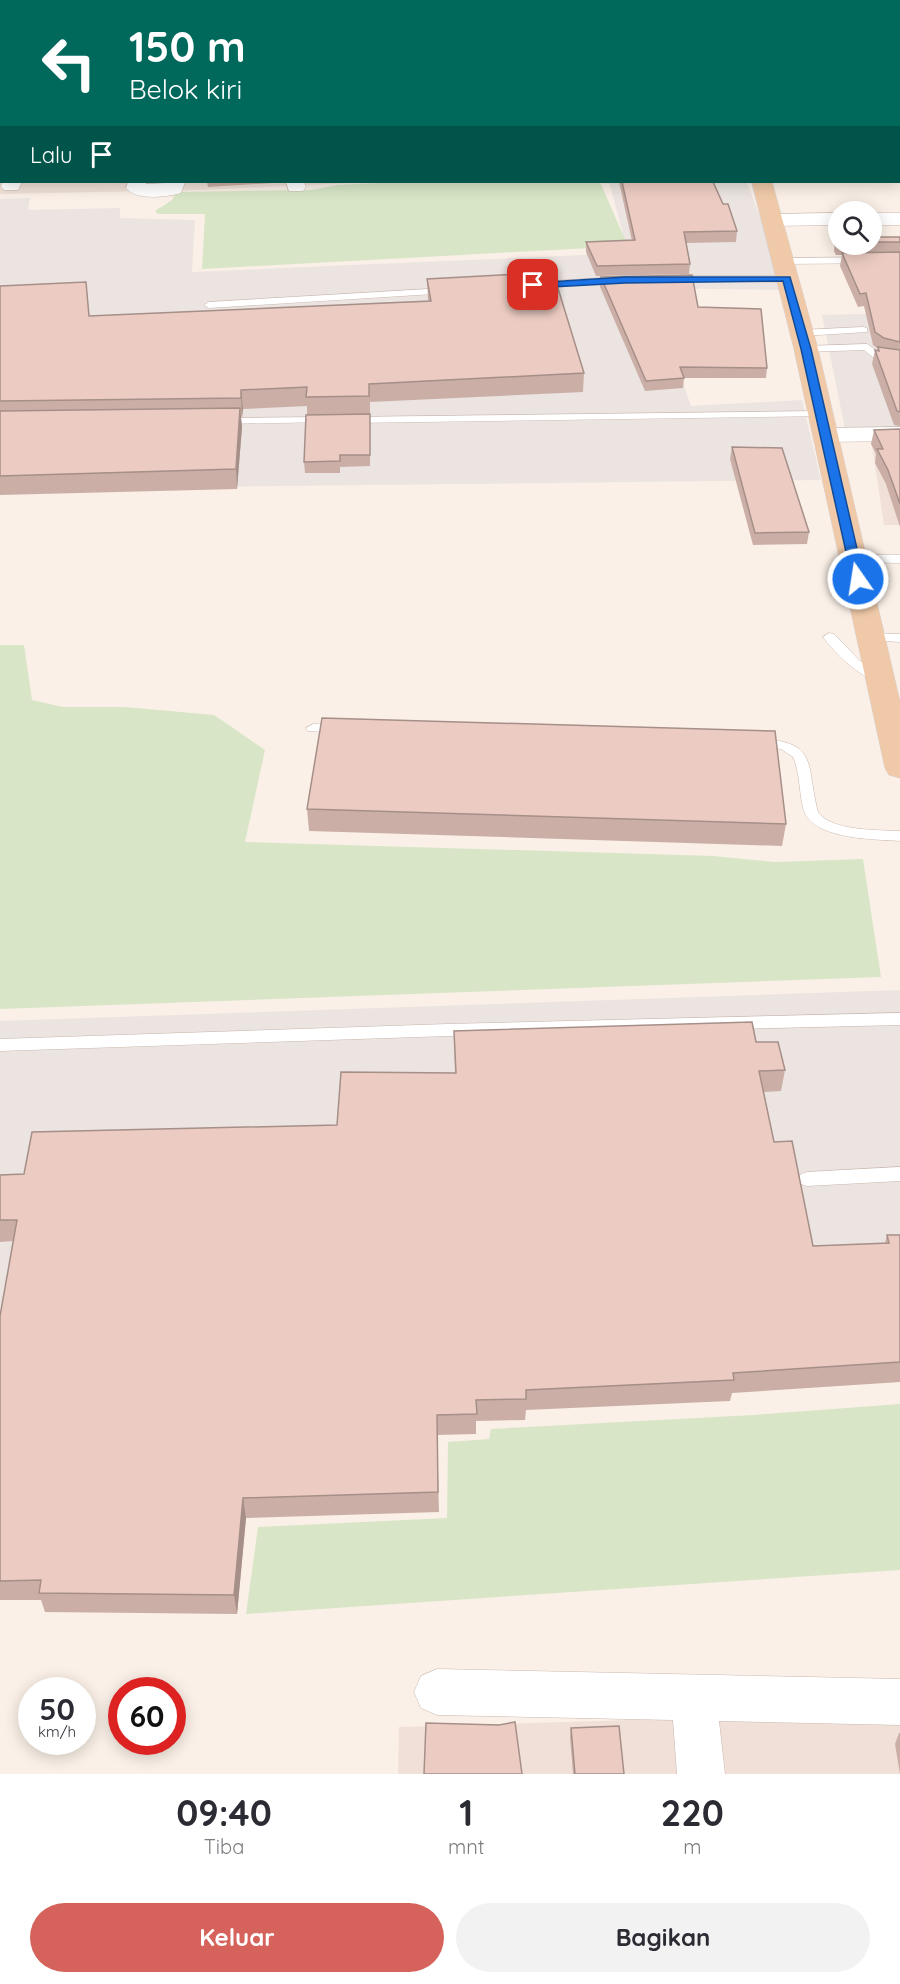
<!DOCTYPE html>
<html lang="id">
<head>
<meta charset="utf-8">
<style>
  :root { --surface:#fff; --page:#f2f2f3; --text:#2b2b33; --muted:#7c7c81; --accent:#d5635b }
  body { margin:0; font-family:Quicksand,sans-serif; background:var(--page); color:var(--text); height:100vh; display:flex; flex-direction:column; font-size:22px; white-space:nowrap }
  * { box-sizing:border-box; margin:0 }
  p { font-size:20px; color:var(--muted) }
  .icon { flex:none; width:33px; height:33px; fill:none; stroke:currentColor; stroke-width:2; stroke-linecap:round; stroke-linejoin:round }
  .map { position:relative; height:1774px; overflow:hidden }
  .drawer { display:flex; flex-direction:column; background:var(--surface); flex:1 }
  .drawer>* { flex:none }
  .guide { position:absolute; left:0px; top:0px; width:900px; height:183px; box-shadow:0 3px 15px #0003; background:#00695c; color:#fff; overflow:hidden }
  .controls { position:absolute; left:828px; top:201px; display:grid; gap:12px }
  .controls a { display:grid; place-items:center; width:54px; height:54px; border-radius:50%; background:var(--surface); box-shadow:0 3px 15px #0003; font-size:30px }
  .speed { position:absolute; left:18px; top:1677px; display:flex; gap:12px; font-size:30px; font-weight:700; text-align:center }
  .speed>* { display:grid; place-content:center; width:78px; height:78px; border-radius:50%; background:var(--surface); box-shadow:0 3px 15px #0003; line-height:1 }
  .speed small { font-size:15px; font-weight:400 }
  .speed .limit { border:9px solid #d22; background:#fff; color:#111 }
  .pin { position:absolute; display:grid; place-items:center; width:51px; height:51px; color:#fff; margin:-26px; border-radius:12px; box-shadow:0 3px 9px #0006 }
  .me { position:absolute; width:66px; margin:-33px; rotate:347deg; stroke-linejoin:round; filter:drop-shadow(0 0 4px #0008) }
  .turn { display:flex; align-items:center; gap:21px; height:126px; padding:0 30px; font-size:27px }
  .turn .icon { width:78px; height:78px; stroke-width:2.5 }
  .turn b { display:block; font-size:42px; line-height:51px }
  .then { display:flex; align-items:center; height:57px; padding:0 30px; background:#0003; gap:12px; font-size:22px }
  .eta { display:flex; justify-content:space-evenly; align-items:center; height:102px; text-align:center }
  .eta b { font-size:36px; font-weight:800; line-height:42px }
  .button { display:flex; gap:12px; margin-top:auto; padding:12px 30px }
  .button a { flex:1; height:69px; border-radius:36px; background:var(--accent); color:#fff; font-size:24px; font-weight:800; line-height:69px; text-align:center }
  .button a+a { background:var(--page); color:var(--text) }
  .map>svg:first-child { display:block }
  .residential { fill:#f0e0d7 }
  .industrial { fill:#ebe4e0 }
  .green { fill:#d8e6c7 }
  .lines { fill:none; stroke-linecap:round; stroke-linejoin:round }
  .lane-casing { stroke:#cab7af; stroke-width:1 }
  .street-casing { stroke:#cab7af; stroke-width:1 }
  .primary-casing { stroke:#d7cfce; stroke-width:1 }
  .lane { fill:#fff; fill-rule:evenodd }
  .street { fill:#fff; fill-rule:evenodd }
  .primary { fill:#f0caa8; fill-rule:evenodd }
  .wall { fill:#cbafa7 }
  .shaded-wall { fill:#a58f88 }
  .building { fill:#ecccc2; stroke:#a58f88; stroke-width:1.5 }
  .route { fill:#1a73e8; stroke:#114b97; stroke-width:1.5 }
</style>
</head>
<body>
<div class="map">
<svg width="900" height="1774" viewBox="0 0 900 1774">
  <rect width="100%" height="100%" fill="#faf0e7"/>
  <path class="residential" d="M 0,153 L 2,182 L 367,182 L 199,190 L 0,194 Z
    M 871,438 L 900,438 L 900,525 L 884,525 Z
    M 900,1712 L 900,1774 L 398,1774 L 399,1727 Z"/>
  <path class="industrial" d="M 609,182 L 747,182 L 787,290 L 650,288 L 691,406 L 802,400 L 821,480 L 0,489 L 0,199 L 30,198 L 28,210 L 120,208 L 120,218 L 195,220 L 192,272 L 628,253 Z
    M 900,313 L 900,433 L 846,434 L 822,315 Z
    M 900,990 L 900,1266 L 479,1263 L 241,1508 L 0,1591 L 0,1021 Z"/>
  <path class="green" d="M 0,0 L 511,0 L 511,1 L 2,2 L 0,63 Z
    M 404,182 L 600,182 L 628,246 L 202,269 L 205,214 L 158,214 L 155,211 L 172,200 L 176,192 L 311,190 L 337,185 Z
    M 0,645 L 24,645 L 32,700 L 63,707 L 125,707 L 214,715 L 265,750 L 245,842 L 714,856 L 774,862 L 863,859 L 881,977 L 0,1009 Z
    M 900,1404 L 900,1570 L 246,1614 L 258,1527 L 447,1518 L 448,1442 L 489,1439 L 491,1429 L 753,1415 Z"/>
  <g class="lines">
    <g class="lane-casing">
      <path id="lane" d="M 898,50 L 900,50 L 900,54 L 898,54 Z
        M 898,135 L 900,135 L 900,141 L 898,141 Z
        M 898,158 L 900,159 L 900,165 L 898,164 Z
        M 900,172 L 900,178 L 898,179 L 898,173 Z
        M 900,257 L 900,263 L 782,264 L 777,261 L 782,258 Z
        M 674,276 L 786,276 L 791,279 L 786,282 L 670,281 L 670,277 Z
        M 620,277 L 624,278 L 624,282 L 536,288 L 531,285 L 536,282 Z
        M 446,288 L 451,291 L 450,293 L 209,308 L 204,305 L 209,302 Z
        M 863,327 L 867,328 L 867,332 L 802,336 L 797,333 L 802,330 Z
        M 867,344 L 881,354 L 900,356 L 900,362 L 874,358 L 864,350 L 806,352 L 801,349 L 806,346 Z
        M 820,411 L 826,414 L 824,416 L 351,423 L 345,420 L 351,417 Z
        M 324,417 L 330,420 L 328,422 L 222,424 L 216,421 L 222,418 Z
        M 853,555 L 900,555 L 900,563 L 849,562 L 847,559 Z
        M 829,633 L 834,634 L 860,661 L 886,674 L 888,677 L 886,680 C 865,685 834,652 823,637 Z
        M 872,633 L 900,634 L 900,642 L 867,640 L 866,637 Z
        M 313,724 L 340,725 L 347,729 L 340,733 L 308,731 L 306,728 Z
        M 756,738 C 820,742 805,762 818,812 C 830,831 879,830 900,831 L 900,841 C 874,839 811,840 803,808 C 799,791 800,773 793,757 L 781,749 L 751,745 L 749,742 Z
        M 900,1013 L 900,1025 L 448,1036 L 0,1051 L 0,1039 L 448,1024 Z
        M 900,1167 L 900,1181 L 807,1186 L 801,1184 L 798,1179 L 801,1174 L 807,1172 Z"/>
    </g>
    <g class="street-casing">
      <path id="street" d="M 3,182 L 22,182 L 18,190 L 4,190 L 1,186 Z
        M 128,182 L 146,182 L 146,184 L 185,182 L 181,193 C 167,197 136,201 126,188 Z
        M 286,182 L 304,182 L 306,187 L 303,191 L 289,191 Z
        M 838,213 L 838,225 L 772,226 L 765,224 L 762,220 L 765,216 L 772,214 Z
        M 872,213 L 900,213 L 900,225 L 872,225 Z
        M 900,427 L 900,441 L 825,442 L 817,440 L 813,435 L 817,430 L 825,428 Z
        M 437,1669 L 900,1679 L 900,1725 L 719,1721 L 725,1774 L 677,1774 L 673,1720 L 437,1715 L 421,1708 L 414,1692 L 421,1676 Z"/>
    </g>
    <g class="primary-casing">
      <path id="primary" d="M 718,0 L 734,0 L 735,2 L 718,2 Z
        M 752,182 L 772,182 L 818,349 L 900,702 L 900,778 L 889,775 L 885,768 L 794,349 Z"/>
    </g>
    <use href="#lane" class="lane"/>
    <use href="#street" class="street"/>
    <use href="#primary" class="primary"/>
  </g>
  <path class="wall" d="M 898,10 L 900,11 L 900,44 L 898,44 Z
    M 207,182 L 273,182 L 273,183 L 208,187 Z
    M 619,182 L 713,182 L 723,204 L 737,231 L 736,242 L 686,243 L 690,264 L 689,274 L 596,276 L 586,252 L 586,242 L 632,241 Z
    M 872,237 L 900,237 L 900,426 L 894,425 L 872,364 L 875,350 L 877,350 L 878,349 L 873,345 L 864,306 L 858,307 L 840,266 L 842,255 L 836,255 L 834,251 L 835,238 L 838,238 L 838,244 L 872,244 Z
    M 601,277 L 698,307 L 767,368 L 766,378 L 684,378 L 683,388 L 645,391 L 600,287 Z
    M 427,279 L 584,373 L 583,392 L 370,402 L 370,466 L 340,467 L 340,473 L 305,473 L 304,462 L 307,415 L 307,406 L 243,409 L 242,417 L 241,417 L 242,427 L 237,489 L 0,495 L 0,286 L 86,282 L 89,316 L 428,301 Z
    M 900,429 L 900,527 L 886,484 L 875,463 L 876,454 L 871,444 L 874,430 Z
    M 732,447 L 809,532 L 807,544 L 753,545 L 730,459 Z
    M 307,809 L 786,824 L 782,846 L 309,831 Z
    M 454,1031 L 756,1042 L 785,1070 L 781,1091 L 764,1092 L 774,1142 L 813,1246 L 885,1243 L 887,1235 L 900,1235 L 900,1382 L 732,1393 L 730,1401 L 526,1410 L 525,1420 L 476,1421 L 476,1434 L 437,1435 L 439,1512 L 246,1518 L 237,1614 L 45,1612 L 41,1600 L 0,1600 L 0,1316 L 13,1241 L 0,1242 L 0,1175 L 24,1174 L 337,1125 L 455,1073 Z
    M 571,1728 L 624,1774 L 573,1774 L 570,1737 Z
    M 899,1733 L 900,1733 L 900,1774 L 895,1744 Z"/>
  <path class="shaded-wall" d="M 241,390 L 243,409 L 242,417 L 241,398 Z
    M 240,408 L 242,427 L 237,489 L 236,469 Z
    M 243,1498 L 246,1518 L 237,1614 L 234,1595 Z"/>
  <path class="building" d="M 762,0 L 897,0 L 897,2 L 763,2 Z
    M 898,10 L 900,11 L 900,36 L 898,36 Z
    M 622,182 L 713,182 L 723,204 L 728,204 L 737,231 L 684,232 L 690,264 L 597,266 L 586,242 L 635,240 Z
    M 872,237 L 900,237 L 900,242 L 872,242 Z
    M 900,252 L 900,342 L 884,338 L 875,332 L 866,293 L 860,294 L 842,253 Z
    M 553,272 L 584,373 L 369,384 L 369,396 L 306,397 L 307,387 L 241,390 L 241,398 L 0,401 L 0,286 L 86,282 L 89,316 L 431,301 L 427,279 Z
    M 692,275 L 698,307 L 761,309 L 767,368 L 680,367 L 684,378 L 646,381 L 601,277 Z
    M 878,347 L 900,350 L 900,412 L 897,411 L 875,350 L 879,351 Z
    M 240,408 L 236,469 L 0,476 L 0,411 Z
    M 370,414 L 370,455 L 340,455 L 340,461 L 304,462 L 306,415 Z
    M 900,429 L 900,504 L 888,470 L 877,449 L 883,449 L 874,430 Z
    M 732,447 L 782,448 L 809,532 L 755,533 Z
    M 322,718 L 775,731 L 786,824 L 307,809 Z
    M 752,1022 L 756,1042 L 778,1042 L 785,1070 L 759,1071 L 774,1142 L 792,1141 L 813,1246 L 889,1243 L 887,1235 L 900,1235 L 900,1362 L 733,1373 L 734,1380 L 526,1390 L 526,1399 L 476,1400 L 477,1414 L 437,1415 L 438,1492 L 243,1498 L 234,1595 L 39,1593 L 41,1580 L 0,1581 L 0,1316 L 17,1220 L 0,1220 L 0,1175 L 24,1174 L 32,1132 L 337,1125 L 341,1072 L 456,1073 L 454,1031 Z
    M 515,1722 L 522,1774 L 424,1774 L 426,1723 L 499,1725 Z
    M 619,1726 L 624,1774 L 575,1774 L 571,1728 Z"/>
  <path class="route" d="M 625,277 L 790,277 L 811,349 L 864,579 L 862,581 L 854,581 L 852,579 L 801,349 L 783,281 L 625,283 L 533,288 L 528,285 L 533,283 Z"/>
</svg>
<div class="controls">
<a><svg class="icon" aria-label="search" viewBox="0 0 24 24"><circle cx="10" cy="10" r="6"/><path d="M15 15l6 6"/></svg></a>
</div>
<div class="speed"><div>50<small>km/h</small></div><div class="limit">60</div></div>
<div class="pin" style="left:533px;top:285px;background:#d93025"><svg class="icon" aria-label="arrive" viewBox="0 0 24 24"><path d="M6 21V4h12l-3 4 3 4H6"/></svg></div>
<svg class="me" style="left:858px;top:579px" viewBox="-20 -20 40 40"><circle r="17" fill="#1a73e8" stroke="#fff" stroke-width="3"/><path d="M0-11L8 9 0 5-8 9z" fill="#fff"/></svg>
<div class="guide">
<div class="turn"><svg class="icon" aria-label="left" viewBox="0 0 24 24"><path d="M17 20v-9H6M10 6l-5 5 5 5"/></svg><div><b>150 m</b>Belok kiri</div></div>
<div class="then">Lalu<svg class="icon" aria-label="arrive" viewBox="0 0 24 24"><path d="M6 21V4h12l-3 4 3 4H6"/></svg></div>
</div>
</div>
<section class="drawer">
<div class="eta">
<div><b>09:40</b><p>Tiba</p></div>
<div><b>1</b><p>mnt</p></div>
<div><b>220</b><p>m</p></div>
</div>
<div class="button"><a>Keluar</a><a>Bagikan</a></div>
</section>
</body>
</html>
